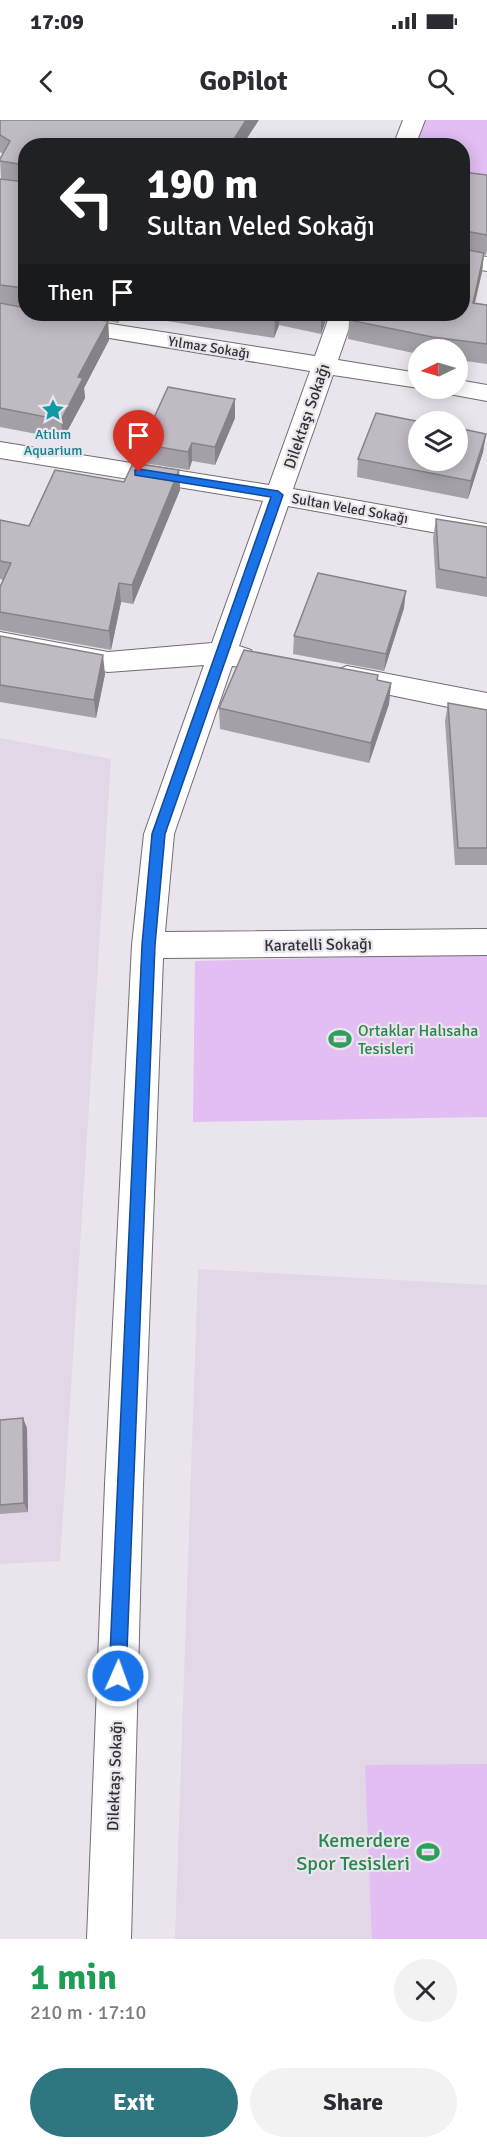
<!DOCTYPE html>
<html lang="en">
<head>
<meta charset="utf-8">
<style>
  :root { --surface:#fff; --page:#f2f2f3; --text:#2b2b33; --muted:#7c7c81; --accent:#2e7780 }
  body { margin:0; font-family:Signika,sans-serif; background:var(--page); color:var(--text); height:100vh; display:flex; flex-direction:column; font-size:22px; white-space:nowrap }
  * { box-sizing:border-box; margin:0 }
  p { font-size:20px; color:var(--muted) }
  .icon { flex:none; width:33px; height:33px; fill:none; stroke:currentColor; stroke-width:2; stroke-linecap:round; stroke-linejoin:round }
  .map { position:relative; height:1819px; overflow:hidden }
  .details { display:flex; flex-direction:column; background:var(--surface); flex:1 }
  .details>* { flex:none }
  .guide { position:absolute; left:18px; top:18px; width:452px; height:183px; border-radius:24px; box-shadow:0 3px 15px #0003; background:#202124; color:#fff; overflow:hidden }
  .needle { width:39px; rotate:265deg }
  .fabs { position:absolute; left:408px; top:219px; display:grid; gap:12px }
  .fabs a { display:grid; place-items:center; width:60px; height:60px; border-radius:50%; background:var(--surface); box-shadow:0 3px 15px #0003; font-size:30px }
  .pin { position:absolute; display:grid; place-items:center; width:51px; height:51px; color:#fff; margin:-62px -26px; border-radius:50% 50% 50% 0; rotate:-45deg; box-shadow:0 0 6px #0007 }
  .pin .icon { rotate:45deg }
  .me { position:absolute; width:66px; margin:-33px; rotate:2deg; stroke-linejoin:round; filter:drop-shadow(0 0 4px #0008) }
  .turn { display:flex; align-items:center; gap:21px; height:126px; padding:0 30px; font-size:27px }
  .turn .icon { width:78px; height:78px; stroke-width:2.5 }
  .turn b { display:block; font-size:42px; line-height:51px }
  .then { display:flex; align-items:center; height:57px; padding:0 30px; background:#0003; gap:12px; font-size:22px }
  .round { display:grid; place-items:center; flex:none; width:63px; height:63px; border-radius:32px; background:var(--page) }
  .overview { display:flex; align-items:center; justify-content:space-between; height:102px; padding:0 30px }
  h1 { font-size:36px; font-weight:700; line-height:45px; color:#1e9e55 }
  .action { display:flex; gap:12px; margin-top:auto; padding:12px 30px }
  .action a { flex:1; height:69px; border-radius:36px; background:var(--accent); color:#fff; font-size:24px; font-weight:700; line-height:69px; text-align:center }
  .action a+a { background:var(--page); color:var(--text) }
  .status { display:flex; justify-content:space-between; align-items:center; height:42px; padding:0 30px; background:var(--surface); direction:ltr }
  .status svg { height:16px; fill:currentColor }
  header { display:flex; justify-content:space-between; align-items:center; height:78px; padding:0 30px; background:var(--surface); font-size:27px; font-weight:700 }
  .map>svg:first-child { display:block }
  .built { fill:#e1d7e6 }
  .green { fill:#e2bef3 }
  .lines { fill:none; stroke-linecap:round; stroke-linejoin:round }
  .street-casing { stroke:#716c73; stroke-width:2 }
  .street { fill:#fff; fill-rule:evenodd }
  .wall { fill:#a5a0a7 }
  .shaded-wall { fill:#868288 }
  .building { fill:#c0bac2; stroke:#868288; stroke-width:1.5 }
  .route { fill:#1a73e8; stroke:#114b97; stroke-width:1.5 }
  .labels { text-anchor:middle; stroke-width:4.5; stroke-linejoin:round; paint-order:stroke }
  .far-street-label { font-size:14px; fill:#323033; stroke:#eae5ed }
  .far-culture-label { font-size:14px; fill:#0d838f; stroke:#eae5ed }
  .street-label { font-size:16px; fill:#323033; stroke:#eae5ed }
  .leisure-label { font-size:16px; fill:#27864d; stroke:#eae5ed; text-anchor:start }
  .near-leisure-label { font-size:20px; fill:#27864d; stroke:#eae5ed; text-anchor:end }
</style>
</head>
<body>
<div class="status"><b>17:09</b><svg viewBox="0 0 49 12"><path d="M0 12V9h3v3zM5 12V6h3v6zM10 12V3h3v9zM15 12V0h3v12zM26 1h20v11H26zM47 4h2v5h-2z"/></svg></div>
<header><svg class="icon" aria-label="back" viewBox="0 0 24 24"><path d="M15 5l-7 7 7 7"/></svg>GoPilot<svg class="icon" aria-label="search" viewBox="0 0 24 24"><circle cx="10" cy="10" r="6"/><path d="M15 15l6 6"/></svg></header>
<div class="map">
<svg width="487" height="1819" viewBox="0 0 487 1819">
  <rect width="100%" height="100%" fill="#eae5ed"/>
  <path class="built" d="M 0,618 L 111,639 L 60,1441 L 0,1444 Z
    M 198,1149 L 487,1165 L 487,1819 L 175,1819 Z"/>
  <path class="green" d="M 417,0 L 487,0 L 487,61 L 462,56 L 462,26 L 408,26 Z
    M 487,834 L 487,997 L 193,1002 L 195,841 Z
    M 487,1644 L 487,1819 L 372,1819 L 365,1645 Z"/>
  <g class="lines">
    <g class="street-casing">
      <path id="street" d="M 403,0 L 425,0 L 415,26 L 393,26 Z
        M 462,133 L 487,137 L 487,151 L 462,147 Z
        M 0,186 L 26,190 L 26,194 L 48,194 L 315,236 L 330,194 L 354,194 L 338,240 L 418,253 L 419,268 L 333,255 L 293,369 L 487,404 L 487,422 L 288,386 L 239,526 L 251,530 L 255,537 L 251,544 L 241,547 L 232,546 L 174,714 L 165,812 L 487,809 L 487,835 L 163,838 L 143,1364 L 131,1819 L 87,1819 L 105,1364 L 132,825 L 144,714 L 204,545 L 108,552 L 0,532 L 0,512 L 108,532 L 212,523 L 263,381 L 0,338 L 0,322 L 269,365 L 310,251 L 0,200 Z
        M 458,260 L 487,265 L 487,281 L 449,274 L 446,268 L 458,268 Z
        M 347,546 L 487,573 L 487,595 L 337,564 L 333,557 L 337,550 Z"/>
    </g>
    <use href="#street" class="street"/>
  </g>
  <path class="wall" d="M 0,0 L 26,26 L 26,194 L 328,194 L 321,214 L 279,205 L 274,218 L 123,194 L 118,203 L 108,201 L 109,220 L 84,268 L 85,278 L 63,319 L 0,307 L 0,59 L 1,59 L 0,39 L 3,34 L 0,32 Z
    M 462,52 L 487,55 L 487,130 L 486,135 L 484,134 L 482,152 L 475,183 L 487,185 L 487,244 L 458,240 L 458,230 L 418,230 L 418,234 L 348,219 L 349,200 Z
    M 235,298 L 215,345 L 192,341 L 189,350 L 143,343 L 142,324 Z
    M 486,314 L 483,332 L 468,379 L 357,357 L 358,339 Z
    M 179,350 L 180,370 L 133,484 L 121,482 L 111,530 L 0,510 L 0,467 L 4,460 L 0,459 L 0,400 L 29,406 L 124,362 Z
    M 436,399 L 487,407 L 487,477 L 436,468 L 433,418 Z
    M 404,488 L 384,551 L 293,534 L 294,516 Z
    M 0,516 L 105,554 L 96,598 L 0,582 Z
    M 378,555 L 378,560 L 391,563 L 389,584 L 369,643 L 220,609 L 219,588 Z
    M 448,583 L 487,590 L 487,745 L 455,745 L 445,601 Z
    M 0,1300 L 27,1308 L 28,1392 L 0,1394 Z"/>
  <path class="shaded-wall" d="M 246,0 L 259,0 L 242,26 L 234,19 Z
    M 465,111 L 462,131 L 462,114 Z
    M 484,133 L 482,152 L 470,202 L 473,183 Z
    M 118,194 L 123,194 L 118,203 Z
    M 277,194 L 280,194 L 279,205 L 274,218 L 275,199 Z
    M 322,194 L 328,194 L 321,214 L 321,195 Z
    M 108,201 L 109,220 L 84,268 L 85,278 L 63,319 L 61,300 L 78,257 Z
    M 235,279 L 235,298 L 215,345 L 215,327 Z
    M 486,314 L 483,332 L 468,379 L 471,361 Z
    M 192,323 L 192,341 L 189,350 L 188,332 Z
    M 179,350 L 180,370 L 133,484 L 132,465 Z
    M 119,463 L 121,482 L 111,530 L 109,511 Z
    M 406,471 L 404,488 L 384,551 L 386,534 Z
    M 103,535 L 105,554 L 96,598 L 94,580 Z
    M 391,563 L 389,584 L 369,643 L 371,623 Z
    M 23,1298 L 27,1308 L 28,1392 L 24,1383 Z"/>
  <path class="building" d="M 0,0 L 246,0 L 234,19 L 246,20 L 244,26 L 26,26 L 26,172 L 24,168 L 0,165 L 0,59 L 25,62 L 25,45 L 0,41 L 0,39 L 10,21 L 0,15 Z
    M 462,52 L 487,55 L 487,115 L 465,111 L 462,114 L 463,129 L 484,133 L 473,183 L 487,185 L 487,224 L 432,217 L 349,200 L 351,194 L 462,194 Z
    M 0,183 L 26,188 L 26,194 L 62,194 L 108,201 L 78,257 L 83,258 L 61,300 L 0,288 Z
    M 242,194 L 277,194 L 275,199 Z
    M 168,267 L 235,279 L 215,327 L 192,323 L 188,332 L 142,324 Z
    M 376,293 L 421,302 L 418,302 L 418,340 L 458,340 L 458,308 L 486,314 L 471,361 L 358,339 Z
    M 133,343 L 179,350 L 132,465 L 119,463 L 109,511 L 0,492 L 0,467 L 11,443 L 0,441 L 0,400 L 29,406 L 55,350 L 124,362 Z
    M 436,399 L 487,407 L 487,458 L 439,449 Z
    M 318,453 L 406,471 L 386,534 L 294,516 Z
    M 0,516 L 103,535 L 94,580 L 0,565 Z
    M 244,530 L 378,555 L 377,560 L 391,563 L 371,623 L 219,588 Z
    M 448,583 L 487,590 L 487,728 L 458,728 Z
    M 23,1298 L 24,1383 L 0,1385 L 0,1300 Z"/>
  <path class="route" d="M 139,349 L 278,371 L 283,375 L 165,714 L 155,825 L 126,1556 L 124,1562 L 118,1564 L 112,1562 L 109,1556 L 142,825 L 152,714 L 271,377 L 135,355 L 135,350 Z"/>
  <defs>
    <g id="sight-bare" transform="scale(1.8)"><path d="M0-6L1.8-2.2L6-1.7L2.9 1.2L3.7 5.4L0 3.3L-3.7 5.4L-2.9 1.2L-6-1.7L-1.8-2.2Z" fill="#0f9aa8" stroke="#eae5ed" stroke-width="2.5" paint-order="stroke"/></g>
    <g id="stadium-bare" transform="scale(1.8)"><path d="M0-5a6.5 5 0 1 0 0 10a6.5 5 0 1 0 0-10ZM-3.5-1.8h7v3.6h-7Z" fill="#2e9e5b" stroke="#eae5ed" stroke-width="2.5" paint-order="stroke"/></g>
  </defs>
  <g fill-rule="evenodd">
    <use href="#sight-bare" x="53" y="290"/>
    <use href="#stadium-bare" x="340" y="919"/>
    <use href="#stadium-bare" x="428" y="1732"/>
  </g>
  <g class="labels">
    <g class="far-street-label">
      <text transform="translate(209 227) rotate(9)" y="5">Yılmaz Sokağı</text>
      <text transform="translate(350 388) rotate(10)" y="5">Sultan Veled Sokağı</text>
    </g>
    <g class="far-culture-label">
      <text x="53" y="319">Atılım<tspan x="53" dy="16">Aquarium</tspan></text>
    </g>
    <g class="street-label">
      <text transform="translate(306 296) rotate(-71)" y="6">Dilektaşı Sokağı</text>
      <text transform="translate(318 824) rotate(-1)" y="6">Karatelli Sokağı</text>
      <text transform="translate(114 1656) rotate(-88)" y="6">Dilektaşı Sokağı</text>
    </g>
    <g class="leisure-label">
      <text x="358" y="916">Ortaklar Halısaha<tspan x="358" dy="18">Tesisleri</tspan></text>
    </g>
    <g class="near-leisure-label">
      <text x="410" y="1727">Kemerdere<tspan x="410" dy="23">Spor Tesisleri</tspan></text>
    </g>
  </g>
</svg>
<div class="fabs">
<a><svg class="needle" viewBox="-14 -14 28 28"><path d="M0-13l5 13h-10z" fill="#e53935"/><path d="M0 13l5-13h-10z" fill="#7c7c81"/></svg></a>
<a><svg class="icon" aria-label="layers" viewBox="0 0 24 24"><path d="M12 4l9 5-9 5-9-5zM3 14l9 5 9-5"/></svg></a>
</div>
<div class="pin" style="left:139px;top:352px;background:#d93025"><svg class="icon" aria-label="arrive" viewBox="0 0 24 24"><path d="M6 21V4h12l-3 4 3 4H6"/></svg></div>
<svg class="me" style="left:118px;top:1556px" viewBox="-20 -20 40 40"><circle r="17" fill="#1a73e8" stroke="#fff" stroke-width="3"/><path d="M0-11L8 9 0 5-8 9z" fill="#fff"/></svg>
<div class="guide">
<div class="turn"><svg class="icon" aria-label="left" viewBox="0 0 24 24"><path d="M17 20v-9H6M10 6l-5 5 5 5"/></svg><div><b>190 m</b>Sultan Veled Sokağı</div></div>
<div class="then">Then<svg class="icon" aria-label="arrive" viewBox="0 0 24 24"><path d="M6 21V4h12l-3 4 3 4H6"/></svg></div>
</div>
</div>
<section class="details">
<div class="overview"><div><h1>1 min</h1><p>210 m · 17:10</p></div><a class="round"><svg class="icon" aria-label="close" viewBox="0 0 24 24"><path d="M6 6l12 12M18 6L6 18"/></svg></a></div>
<div class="action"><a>Exit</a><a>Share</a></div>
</section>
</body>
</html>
